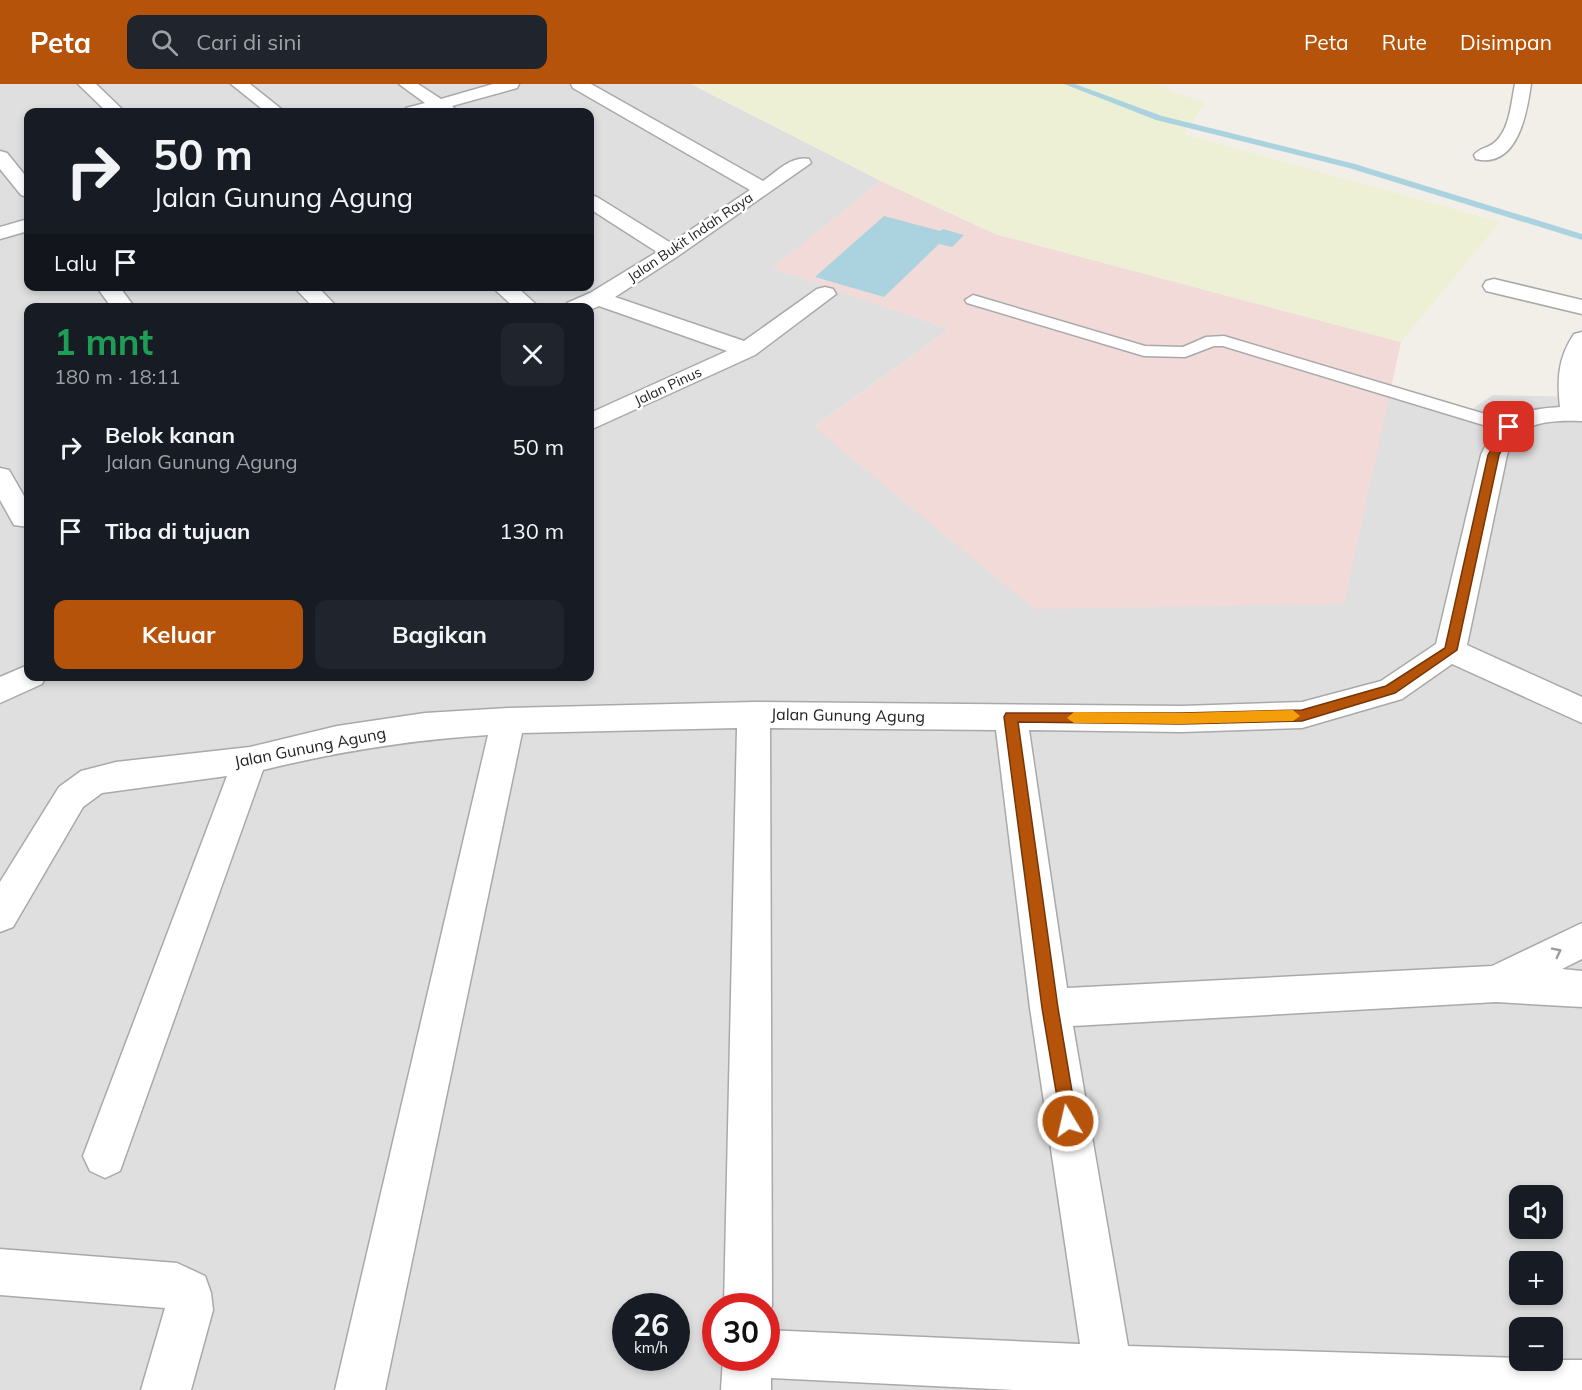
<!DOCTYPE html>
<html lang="id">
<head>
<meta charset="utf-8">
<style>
  :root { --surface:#171b24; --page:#20242c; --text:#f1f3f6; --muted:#9ea1a6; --accent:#b45309 }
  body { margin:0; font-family:Mulish,sans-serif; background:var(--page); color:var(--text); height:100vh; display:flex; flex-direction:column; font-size:22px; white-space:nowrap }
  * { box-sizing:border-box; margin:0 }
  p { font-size:20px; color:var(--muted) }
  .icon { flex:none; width:33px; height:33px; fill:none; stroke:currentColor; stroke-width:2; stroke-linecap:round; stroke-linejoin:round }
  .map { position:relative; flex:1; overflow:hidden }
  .details { position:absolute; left:24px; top:219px; width:570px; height:378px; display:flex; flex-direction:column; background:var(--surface); border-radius:12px; box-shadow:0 3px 9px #0003 }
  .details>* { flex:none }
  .top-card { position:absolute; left:24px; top:24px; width:570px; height:183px; border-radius:12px; box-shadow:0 3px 9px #0003; background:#171b24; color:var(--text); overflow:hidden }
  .controls { position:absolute; left:1509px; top:1101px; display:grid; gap:12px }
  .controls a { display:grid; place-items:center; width:54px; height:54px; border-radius:12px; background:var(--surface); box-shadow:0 3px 9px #0003; font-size:30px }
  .speed { position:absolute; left:612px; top:1209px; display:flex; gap:12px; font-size:30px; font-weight:700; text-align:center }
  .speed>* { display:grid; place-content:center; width:78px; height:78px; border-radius:50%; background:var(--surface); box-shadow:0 3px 9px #0003; line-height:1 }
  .speed small { font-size:15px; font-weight:400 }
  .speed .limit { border:9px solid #d22; background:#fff; color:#111 }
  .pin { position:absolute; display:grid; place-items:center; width:51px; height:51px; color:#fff; margin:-26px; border-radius:12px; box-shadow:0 3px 9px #0006 }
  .me { position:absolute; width:66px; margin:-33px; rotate:351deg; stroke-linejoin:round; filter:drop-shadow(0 0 4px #0008) }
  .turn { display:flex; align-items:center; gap:21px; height:126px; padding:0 30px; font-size:27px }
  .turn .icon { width:78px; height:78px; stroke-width:2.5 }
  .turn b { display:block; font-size:42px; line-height:51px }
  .then { display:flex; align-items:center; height:57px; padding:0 30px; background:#0003; gap:12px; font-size:22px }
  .round { display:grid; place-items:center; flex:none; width:63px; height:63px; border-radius:12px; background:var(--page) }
  .overview { display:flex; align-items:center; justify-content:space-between; height:102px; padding:0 30px }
  h1 { font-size:36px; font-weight:700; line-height:45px; color:#1e9e55 }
  .action { display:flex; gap:12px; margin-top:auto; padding:12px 30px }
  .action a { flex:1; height:69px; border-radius:12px; background:var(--accent); color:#fff; font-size:24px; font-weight:700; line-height:69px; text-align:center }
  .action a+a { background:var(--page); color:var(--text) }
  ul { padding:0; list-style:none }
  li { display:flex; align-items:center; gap:18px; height:84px; padding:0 30px }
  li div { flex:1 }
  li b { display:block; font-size:22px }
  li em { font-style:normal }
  header { display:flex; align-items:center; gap:36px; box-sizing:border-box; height:84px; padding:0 30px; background:var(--accent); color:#fff }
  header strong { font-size:28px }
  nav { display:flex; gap:33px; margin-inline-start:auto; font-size:21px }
  .search { width:420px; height:54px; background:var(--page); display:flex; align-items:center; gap:15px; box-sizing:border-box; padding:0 21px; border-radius:12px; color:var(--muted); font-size:22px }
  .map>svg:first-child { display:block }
  .residential { fill:#e0dfdf; fill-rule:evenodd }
  .commercial { fill:#f2dad9 }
  .farmland { fill:#eef0d5 }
  .water { fill:#aad3df }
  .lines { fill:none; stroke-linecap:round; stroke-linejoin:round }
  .stream { fill:#aad3df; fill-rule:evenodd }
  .lane-casing { stroke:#a9a9a9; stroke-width:3 }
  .street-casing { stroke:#a9a9a9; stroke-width:3 }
  .lane { fill:#fff; fill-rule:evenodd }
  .street { fill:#fff; fill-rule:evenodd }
  .oneway { stroke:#9c9c9c }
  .route { fill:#b45309; stroke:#753606; stroke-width:1.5 }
  .slow { fill:#f59e0b }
  .labels { text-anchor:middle; stroke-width:5; stroke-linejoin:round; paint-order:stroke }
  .far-street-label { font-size:14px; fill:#222; stroke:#fff }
  .street-label { font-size:16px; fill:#222; stroke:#fff }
</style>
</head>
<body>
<header>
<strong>Peta</strong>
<div class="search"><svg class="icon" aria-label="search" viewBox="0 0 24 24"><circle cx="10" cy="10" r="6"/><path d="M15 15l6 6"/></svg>Cari di sini</div>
<nav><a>Peta</a><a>Rute</a><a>Disimpan</a></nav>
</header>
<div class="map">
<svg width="1582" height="1306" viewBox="0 0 1582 1306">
  <rect width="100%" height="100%" fill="#f2efe9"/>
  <path class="residential" d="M 0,0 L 691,0 L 881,97 L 773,184 L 949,245 L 815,342 L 1379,310 L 1462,332 L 1493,311 L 1582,313 L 1582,1306 L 0,1306 ZM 28,28 L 590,28 L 590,202 L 28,202 ZM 28,224 L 590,224 L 590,592 L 28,592 ZM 1520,1112 L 1552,1112 L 1552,1144 L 1520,1144 ZM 1520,1178 L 1552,1178 L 1552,1210 L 1520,1210 ZM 626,1222 L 676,1222 L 676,1274 L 626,1274 ZM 716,1222 L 766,1222 L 766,1274 L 716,1274 ZM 1520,1244 L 1552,1244 L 1552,1276 L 1520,1276 Z"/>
  <path class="commercial" d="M 881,97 L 995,150 L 1401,258 L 1344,520 L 1034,525 L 814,343 L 949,245 L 772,184 Z"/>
  <path class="farmland" d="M 693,0 L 1154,0 L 1205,19 L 1184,50 L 1500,138 L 1401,258 L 995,150 L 881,97 Z"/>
  <path class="water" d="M 884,132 L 940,147 L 943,145 L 964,151 L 952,163 L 939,160 L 884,213 L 815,193 Z"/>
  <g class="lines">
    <path class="stream" d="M 1064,0 L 1075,0 L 1162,32 L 1355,80 L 1582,150 L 1582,156 L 1349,84 L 1156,36 Z"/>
    <g class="lane-casing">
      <path id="lane" d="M 973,211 L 1145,262 L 1183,263 L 1206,253 L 1224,252 L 1515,339 L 1518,343 L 1515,347 L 1503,347 L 1223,262 L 1214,262 L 1185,273 L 1144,272 L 967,219 L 965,216 Z"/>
    </g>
    <g class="street-casing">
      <path id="street" d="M 78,0 L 96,0 L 125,28 L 107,28 Z
        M 231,0 L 250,0 L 285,28 L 266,28 Z
        M 399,0 L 418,0 L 441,15 L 493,0 L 519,0 L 517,4 L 452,22 L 458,28 L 436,27 L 404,28 L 406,24 L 425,19 Z
        M 571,0 L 591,0 L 763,97 C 776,88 792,71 809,75 L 811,79 L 678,172 L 615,213 L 744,257 L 817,205 L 825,203 L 833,205 L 836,210 L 755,271 L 590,346 L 590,329 L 727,267 L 599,222 L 590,226 L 590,224 L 564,224 L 567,219 L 590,209 L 657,168 L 590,125 L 590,111 L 597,113 L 671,159 L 750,106 L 573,4 Z
        M 1515,0 L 1531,0 C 1527,28 1518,85 1476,75 L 1474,71 C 1479,64 1488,64 1494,59 C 1510,46 1511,19 1515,0 Z
        M 0,67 L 7,69 L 28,95 L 28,113 L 21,111 L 0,85 Z
        M 28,135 L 28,147 L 0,155 L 0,143 Z
        M 1494,195 L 1582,216 L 1582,230 L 1486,207 L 1483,202 L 1486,197 Z
        M 96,202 L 119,202 L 135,224 L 112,224 Z
        M 293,202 L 317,202 L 338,224 L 314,224 Z
        M 491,202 L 516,202 L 540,224 L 515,224 Z
        M 1582,248 L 1582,337 C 1562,336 1528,336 1515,354 C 1511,359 1509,365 1507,371 L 1467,561 L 1582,613 L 1582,639 L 1452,580 L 1402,615 L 1302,644 L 1182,648 L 1029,646 L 1067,904 L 1492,882 L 1582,839 L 1582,875 L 1562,885 L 1582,887 L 1582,923 L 1496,918 L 1073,942 L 1128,1262 L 1520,1274 L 1520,1276 L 1582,1276 L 1582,1306 L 1014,1306 L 771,1294 L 771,1306 L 721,1306 L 723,1274 L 766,1274 L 766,1246 L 1080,1260 L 1030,924 L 996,646 L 770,644 L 772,1222 L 766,1234 L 766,1222 L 724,1222 L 737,644 L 522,649 L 385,1306 L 335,1306 L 488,651 C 409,656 341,667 263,686 L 120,1087 L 105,1094 L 90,1087 L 83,1072 L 227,692 L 102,709 L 83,723 L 13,843 L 0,848 L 0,798 L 59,703 L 81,687 L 116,678 L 250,663 L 337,642 L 425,629 L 508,624 L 754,618 L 1182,622 L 1302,618 L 1381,597 L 1436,560 L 1481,371 C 1499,332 1518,326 1560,323 C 1557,295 1558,274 1574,250 Z
        M 0,384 L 9,386 L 28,419 L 28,443 L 14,441 L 0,416 Z
        M 28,581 L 28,592 L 46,592 L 42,600 L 0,619 L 0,593 Z
        M 0,1165 L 177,1179 L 205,1192 L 211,1209 L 213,1226 L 191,1306 L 141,1306 L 165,1224 L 0,1211 Z"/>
    </g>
    <use href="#lane" class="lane"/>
    <use href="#street" class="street"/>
  </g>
  <defs><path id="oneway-chevron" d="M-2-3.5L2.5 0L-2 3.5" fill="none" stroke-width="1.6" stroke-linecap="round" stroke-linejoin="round" transform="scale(1.5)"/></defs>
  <use class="oneway" href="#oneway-chevron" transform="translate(1557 868) rotate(-27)"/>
  <path class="route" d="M 1509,340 L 1515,343 L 1499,371 L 1457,566 L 1395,609 L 1302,637 L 1182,640 L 1018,638 L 1058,924 L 1077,1037 L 1074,1043 L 1068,1046 L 1062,1043 L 1042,924 L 1004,633 L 1006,629 L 1182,629 L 1302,626 L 1386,602 L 1445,564 L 1488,371 L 1504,343 Z"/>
  <path class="slow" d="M 1293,626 L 1300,632 L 1293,637 L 1182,640 L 1074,639 L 1067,634 L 1074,628 L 1182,629 Z"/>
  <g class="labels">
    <g class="far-street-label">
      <text transform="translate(690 153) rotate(-34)" y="5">Jalan Bukit Indah Raya</text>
      <text transform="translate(668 302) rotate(-25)" y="5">Jalan Pinus</text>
    </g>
    <g class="street-label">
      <text transform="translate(848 631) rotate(1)" y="6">Jalan Gunung Agung</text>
      <text transform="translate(310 663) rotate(-11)" y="6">Jalan Gunung Agung</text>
    </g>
  </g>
</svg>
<div class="controls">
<a><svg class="icon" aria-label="sound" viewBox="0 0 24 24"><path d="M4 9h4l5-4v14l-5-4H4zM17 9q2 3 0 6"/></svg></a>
<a>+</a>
<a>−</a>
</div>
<div class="speed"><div>26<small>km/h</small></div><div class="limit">30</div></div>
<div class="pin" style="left:1509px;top:343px;background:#d93025"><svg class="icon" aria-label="arrive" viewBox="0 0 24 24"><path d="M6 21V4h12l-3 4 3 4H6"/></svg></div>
<svg class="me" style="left:1068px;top:1037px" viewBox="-20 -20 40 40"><circle r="17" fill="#b45309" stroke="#fff" stroke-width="3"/><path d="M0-11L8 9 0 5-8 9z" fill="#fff"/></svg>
<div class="top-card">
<div class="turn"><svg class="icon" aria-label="right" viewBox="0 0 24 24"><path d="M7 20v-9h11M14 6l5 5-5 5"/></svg><div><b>50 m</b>Jalan Gunung Agung</div></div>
<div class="then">Lalu<svg class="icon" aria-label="arrive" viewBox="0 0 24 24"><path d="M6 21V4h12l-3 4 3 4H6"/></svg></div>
</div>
<section class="details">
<div class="overview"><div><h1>1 mnt</h1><p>180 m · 18:11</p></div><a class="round"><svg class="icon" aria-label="close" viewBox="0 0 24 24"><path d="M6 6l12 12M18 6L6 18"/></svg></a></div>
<ul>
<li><svg class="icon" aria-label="right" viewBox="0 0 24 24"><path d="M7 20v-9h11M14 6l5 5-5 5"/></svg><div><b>Belok kanan</b><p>Jalan Gunung Agung</p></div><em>50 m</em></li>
<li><svg class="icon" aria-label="arrive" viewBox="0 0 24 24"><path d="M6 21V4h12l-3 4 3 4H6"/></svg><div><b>Tiba di tujuan</b></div><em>130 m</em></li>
</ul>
<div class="action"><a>Keluar</a><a>Bagikan</a></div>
</section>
</div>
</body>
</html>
